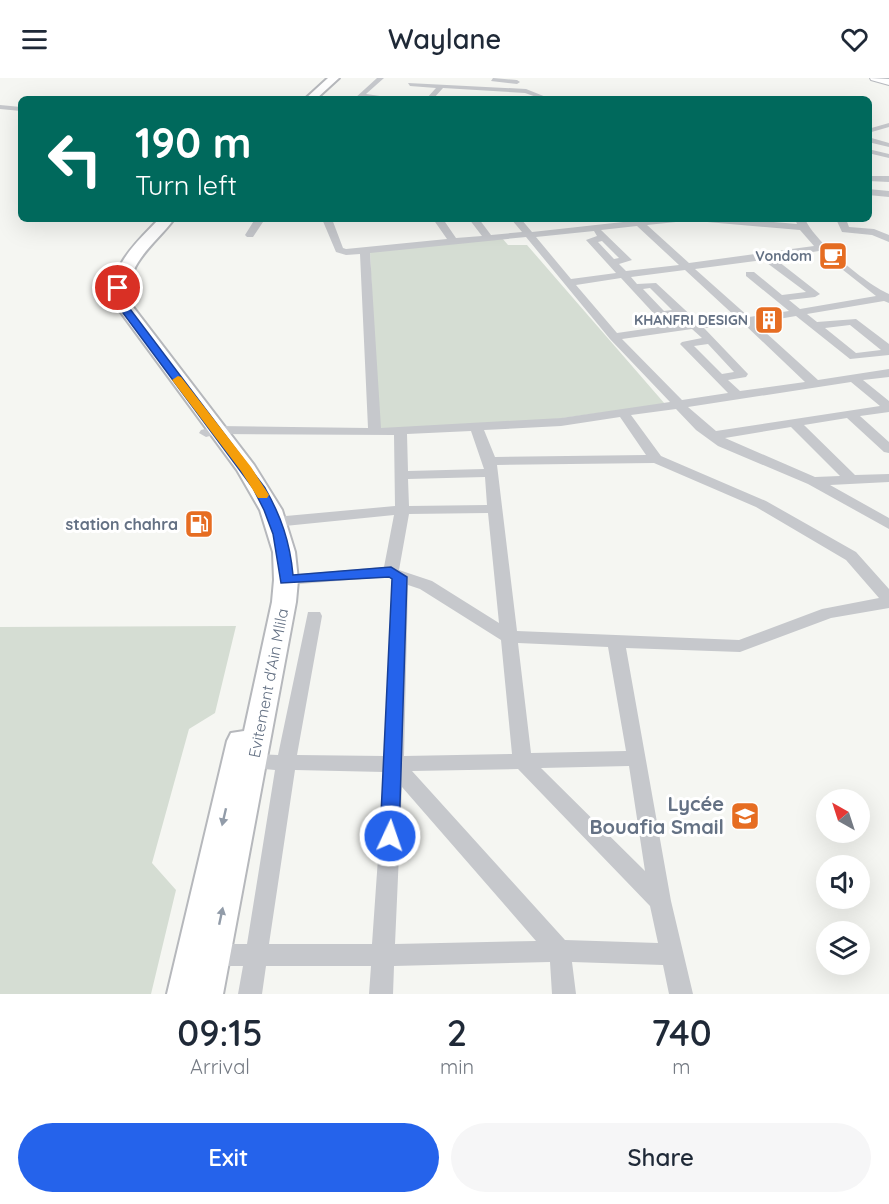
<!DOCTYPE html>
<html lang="en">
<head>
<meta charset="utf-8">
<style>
  :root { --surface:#fff; --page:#f6f6f7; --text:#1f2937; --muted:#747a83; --accent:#2563eb }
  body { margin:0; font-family:Quicksand,sans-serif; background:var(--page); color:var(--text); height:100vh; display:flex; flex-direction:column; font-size:22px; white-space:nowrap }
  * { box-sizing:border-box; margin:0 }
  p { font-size:20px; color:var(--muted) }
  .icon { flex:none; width:33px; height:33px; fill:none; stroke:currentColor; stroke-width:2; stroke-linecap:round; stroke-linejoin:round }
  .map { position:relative; height:916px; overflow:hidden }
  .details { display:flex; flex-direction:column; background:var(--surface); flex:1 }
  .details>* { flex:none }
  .top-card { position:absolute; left:18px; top:18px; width:854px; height:126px; border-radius:9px; box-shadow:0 6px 24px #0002; background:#00695c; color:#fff; overflow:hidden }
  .needle { width:39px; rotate:321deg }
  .buttons { position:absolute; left:816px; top:711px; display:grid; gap:12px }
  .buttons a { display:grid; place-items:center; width:54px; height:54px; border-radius:50%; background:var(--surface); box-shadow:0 6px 24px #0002; font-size:30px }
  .pin { position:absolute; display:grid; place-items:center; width:51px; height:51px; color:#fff; margin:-26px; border:3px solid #fff; border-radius:50%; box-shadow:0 2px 6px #0007 }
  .me { position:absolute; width:66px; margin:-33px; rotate:3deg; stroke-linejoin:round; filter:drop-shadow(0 0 4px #0008) }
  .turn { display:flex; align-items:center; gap:21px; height:126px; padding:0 18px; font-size:27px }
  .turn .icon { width:78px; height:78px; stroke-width:2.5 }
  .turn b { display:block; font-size:42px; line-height:51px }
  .eta { display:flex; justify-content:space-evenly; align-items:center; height:102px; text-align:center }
  .eta b { font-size:36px; font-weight:600; line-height:42px }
  .primary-button { display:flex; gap:12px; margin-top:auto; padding:12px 18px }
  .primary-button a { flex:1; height:69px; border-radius:36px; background:var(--accent); color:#fff; font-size:24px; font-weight:600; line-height:69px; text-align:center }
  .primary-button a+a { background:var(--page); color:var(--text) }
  header { display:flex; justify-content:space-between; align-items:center; height:78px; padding:0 18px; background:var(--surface); font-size:27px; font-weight:600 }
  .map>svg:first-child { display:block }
  .green { fill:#d5ddd3 }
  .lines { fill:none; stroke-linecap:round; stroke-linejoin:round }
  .major-casing { stroke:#b6b9be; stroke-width:2 }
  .highway-casing { stroke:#b6b8bc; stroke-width:4 }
  .minor { fill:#c6c8cc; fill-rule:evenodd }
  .major { fill:#fff; fill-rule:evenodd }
  .highway { fill:#fff; fill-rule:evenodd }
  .oneway { fill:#929ca9 }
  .route { fill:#2563eb; stroke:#184099; stroke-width:1.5 }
  .slow { fill:#f59e0b }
  .labels { text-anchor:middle; stroke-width:6; stroke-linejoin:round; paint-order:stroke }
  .far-poi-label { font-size:14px; font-weight:bold; fill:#647184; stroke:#fff; text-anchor:end }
  .poi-label { font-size:16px; font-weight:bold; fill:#647184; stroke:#fff; text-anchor:end }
  .street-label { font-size:16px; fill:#647184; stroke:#fff }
  .near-poi-label { font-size:20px; font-weight:bold; fill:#647184; stroke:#fff; text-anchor:end }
</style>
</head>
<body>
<header><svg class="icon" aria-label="menu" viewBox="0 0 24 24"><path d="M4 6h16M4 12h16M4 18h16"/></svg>Waylane<svg class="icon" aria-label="heart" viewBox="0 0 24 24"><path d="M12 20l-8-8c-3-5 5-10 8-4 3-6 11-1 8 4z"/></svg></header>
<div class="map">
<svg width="889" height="916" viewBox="0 0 889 916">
  <rect width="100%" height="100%" fill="#f5f6f2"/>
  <path class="green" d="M 502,160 L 508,167 L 527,167 L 665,326 L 548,342 L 378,351 L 370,174 Z
    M 236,548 L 215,635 L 189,651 L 152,785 L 176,812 L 151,916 L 0,916 L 0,549 Z"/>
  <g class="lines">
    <g class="major-casing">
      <path id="major" d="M 870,0 L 889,1 L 889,7 L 871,2 Z"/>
    </g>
    <g class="highway-casing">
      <path id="highway" d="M 328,0 L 339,0 L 316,21 L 305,21 Z
        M 159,141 L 174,141 C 154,168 123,186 130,225 L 254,387 L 282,432 L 295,474 L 298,502 L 296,524 L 223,916 L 167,916 L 227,663 L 231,655 L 244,653 L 272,524 L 274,502 L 273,474 L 260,432 L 237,392 L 114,225 C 108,189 136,165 159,141 Z"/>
    </g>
    <path class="minor" d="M 377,0 L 384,0 L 366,16 L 401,21 L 354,21 Z
      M 493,0 L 517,2 L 520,4 L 517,6 L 491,3 Z
      M 408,5 L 526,11 L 551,21 L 542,21 L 525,15 L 443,10 L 433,21 L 426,21 L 436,10 L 410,8 Z
      M 0,27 L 21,29 L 21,33 L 0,31 Z
      M 889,45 L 889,49 L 868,55 L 868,51 Z
      M 868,59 L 889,65 L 889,69 L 868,64 Z
      M 868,71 L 889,76 L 889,80 L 868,75 Z
      M 868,98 L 889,98 L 889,104 L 868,103 Z
      M 868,111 L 889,113 L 889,119 L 868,117 Z
      M 255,141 L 265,141 L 253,159 L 247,159 L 245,157 Z
      M 322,141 L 332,141 L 343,170 L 346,171 L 447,161 L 433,141 L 443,141 L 456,160 L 482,158 L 469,141 L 479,141 L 491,157 L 522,154 L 511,141 L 521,141 L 532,154 L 632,143 L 630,141 L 681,141 L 676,144 L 647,147 L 689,185 L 814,168 L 800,152 L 707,144 L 702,141 L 740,141 L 797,146 L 795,141 L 805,141 C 815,164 866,206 889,216 L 889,225 L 884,223 L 807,236 L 817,244 L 856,241 L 889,266 L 889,277 L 850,281 L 796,238 L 755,245 L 818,302 L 889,291 L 889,299 L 863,302 L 889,323 L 889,334 L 860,338 L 889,364 L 889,375 L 884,374 L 847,340 L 804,347 L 855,397 L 889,396 L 889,404 L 830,407 L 889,440 L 889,451 L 808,406 L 718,368 L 696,352 L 676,331 L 631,337 L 661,378 L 766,423 L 856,474 L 889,511 L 889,530 L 831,540 L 740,574 L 626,570 L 671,823 L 693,916 L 669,916 L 663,887 L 572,884 L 576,916 L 552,916 L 550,884 L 394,888 L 393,916 L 369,916 L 371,888 L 266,888 L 262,916 L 238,916 L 243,888 L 213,888 L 205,885 L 202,877 L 205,869 L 213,866 L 247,866 L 275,692 L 245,689 L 242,684 L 245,679 L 252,676 L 278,677 L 308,534 L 320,534 L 322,538 L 297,677 L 385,678 L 392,501 L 388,499 L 286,507 L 280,506 L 278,502 L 280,498 L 286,497 L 384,489 L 394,437 L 275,449 L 268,444 L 275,439 L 395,428 L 394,357 L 217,356 L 206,359 L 199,355 L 201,352 L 217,348 L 368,350 L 360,176 L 346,177 L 336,174 ZM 637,148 L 679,187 L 626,193 L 619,186 L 632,182 L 601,152 ZM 594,153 L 597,158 L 586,162 L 616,195 L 571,201 L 536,159 ZM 526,159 L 610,261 L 670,324 L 561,340 L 381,350 L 370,175 ZM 602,163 L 619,180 L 614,181 L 598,164 ZM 819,173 L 876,218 L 800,231 L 789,222 L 815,219 L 820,216 L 774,180 ZM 763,182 L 806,214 L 782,217 L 754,194 L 746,194 L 746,198 L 789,233 L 749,239 L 695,191 ZM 685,192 L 737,240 L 697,243 L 656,205 L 637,206 L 631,199 ZM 621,200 L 657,239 L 678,238 L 686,245 L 617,255 L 576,207 ZM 650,210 L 672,232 L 664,233 L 643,211 ZM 744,246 L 805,304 L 740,313 L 728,302 L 746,299 L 748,296 L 704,250 ZM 850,247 L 881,272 L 856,275 L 825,250 ZM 692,251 L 702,260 L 682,264 L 680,266 L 728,315 L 682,322 L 622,261 ZM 708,266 L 734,294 L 722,296 L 694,268 ZM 851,304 L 880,328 L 716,353 L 688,329 ZM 620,339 L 646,377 L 495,379 L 484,352 L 561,348 ZM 791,349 L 840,398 L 815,399 L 725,360 ZM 471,353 L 484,391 L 408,393 L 407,356 ZM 654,385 L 756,429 L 846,482 L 879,520 L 822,531 L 739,562 L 517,553 L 497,387 ZM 485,399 L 487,427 L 409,428 L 408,401 ZM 488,435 L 499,545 L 432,503 L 399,492 L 409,436 ZM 408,507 L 420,511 L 501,562 L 512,676 L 404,678 ZM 518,565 L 608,569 L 626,673 L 531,675 ZM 629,688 L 645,793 L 541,690 ZM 518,691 L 650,828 L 658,865 L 565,862 L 412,693 ZM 295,692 L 384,694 L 372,866 L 269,866 ZM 402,709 L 536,863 L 395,866 Z
      M 563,141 L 574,141 L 569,144 Z
      M 836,141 L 846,141 L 849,149 L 874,151 L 889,157 L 889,164 L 872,157 L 842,154 Z"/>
    <use href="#major" class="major"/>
    <use href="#highway" class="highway"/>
  </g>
  <defs><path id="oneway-solid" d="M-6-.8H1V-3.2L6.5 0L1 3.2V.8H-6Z" transform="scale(1.5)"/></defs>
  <g class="oneway">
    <use href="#oneway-solid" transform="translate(224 739) rotate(103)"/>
    <use href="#oneway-solid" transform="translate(221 838) rotate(-78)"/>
  </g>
  <path class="route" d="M 115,208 L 122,208 L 130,231 L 265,410 C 281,438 290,464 293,497 L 391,489 L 407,499 L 399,758 L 396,764 L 390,766 L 383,764 L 380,758 L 392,501 L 389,499 L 281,505 L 273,456 L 264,432 L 253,410 L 120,231 L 114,210 Z"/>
  <path class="slow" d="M 178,298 L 181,299 L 251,389 L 269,417 L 267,420 L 258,420 L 241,393 L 172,302 Z"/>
  <defs>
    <g id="cafe-square" transform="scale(1.5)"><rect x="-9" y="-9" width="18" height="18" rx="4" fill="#e66d22" stroke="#fff"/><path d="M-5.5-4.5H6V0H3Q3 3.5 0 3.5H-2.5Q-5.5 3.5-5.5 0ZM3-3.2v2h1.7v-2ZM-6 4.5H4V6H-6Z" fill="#fff"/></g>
    <g id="building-square" transform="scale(1.5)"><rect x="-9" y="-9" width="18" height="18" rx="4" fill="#e66d22" stroke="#fff"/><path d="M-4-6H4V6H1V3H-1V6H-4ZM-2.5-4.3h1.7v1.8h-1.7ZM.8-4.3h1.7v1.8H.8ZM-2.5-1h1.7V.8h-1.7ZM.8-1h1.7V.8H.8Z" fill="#fff"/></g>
    <g id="fuel-square" transform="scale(1.5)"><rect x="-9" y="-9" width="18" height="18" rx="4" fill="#e66d22" stroke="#fff"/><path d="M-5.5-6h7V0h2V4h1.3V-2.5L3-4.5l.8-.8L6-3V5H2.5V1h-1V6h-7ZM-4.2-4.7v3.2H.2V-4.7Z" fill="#fff"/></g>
    <g id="school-square" transform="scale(1.5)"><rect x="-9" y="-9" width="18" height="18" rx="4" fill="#e66d22" stroke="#fff"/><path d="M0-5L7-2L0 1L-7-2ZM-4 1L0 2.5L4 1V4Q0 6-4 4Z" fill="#fff"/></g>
  </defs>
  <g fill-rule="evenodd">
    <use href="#cafe-square" x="833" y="178"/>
    <use href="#building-square" x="769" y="242"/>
    <use href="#fuel-square" x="199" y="446"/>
    <use href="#school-square" x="745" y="738"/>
  </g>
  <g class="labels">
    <g class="far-poi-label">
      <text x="812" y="183">Vondom</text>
      <text x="748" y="247">KHANFRI DESIGN</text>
    </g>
    <g class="poi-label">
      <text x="178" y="452">station chahra</text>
    </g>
    <g class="street-label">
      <text transform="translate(268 605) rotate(-79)" y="6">Evitement d'Ain Mlila</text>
    </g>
    <g class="near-poi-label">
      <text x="724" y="733">Lycée<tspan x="724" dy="23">Bouafia Smail</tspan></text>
    </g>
  </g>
</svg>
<div class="buttons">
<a><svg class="needle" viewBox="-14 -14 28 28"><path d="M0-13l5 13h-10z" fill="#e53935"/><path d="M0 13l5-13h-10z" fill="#747a83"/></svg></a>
<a><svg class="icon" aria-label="sound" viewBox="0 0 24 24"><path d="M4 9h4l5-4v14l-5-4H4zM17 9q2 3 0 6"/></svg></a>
<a><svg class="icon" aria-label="layers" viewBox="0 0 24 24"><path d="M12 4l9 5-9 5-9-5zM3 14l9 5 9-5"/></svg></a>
</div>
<div class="pin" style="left:118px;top:210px;background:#d93025"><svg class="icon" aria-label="arrive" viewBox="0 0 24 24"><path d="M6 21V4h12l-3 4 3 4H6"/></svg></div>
<svg class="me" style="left:390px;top:758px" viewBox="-20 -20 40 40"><circle r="17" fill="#2563eb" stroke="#fff" stroke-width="3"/><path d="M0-11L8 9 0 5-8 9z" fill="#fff"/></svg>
<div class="top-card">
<div class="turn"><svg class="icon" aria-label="left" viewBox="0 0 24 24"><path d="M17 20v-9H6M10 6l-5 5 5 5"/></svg><div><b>190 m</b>Turn left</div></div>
</div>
</div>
<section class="details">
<div class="eta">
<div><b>09:15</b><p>Arrival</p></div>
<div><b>2</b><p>min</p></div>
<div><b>740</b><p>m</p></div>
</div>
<div class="primary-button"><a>Exit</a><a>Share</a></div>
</section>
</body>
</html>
